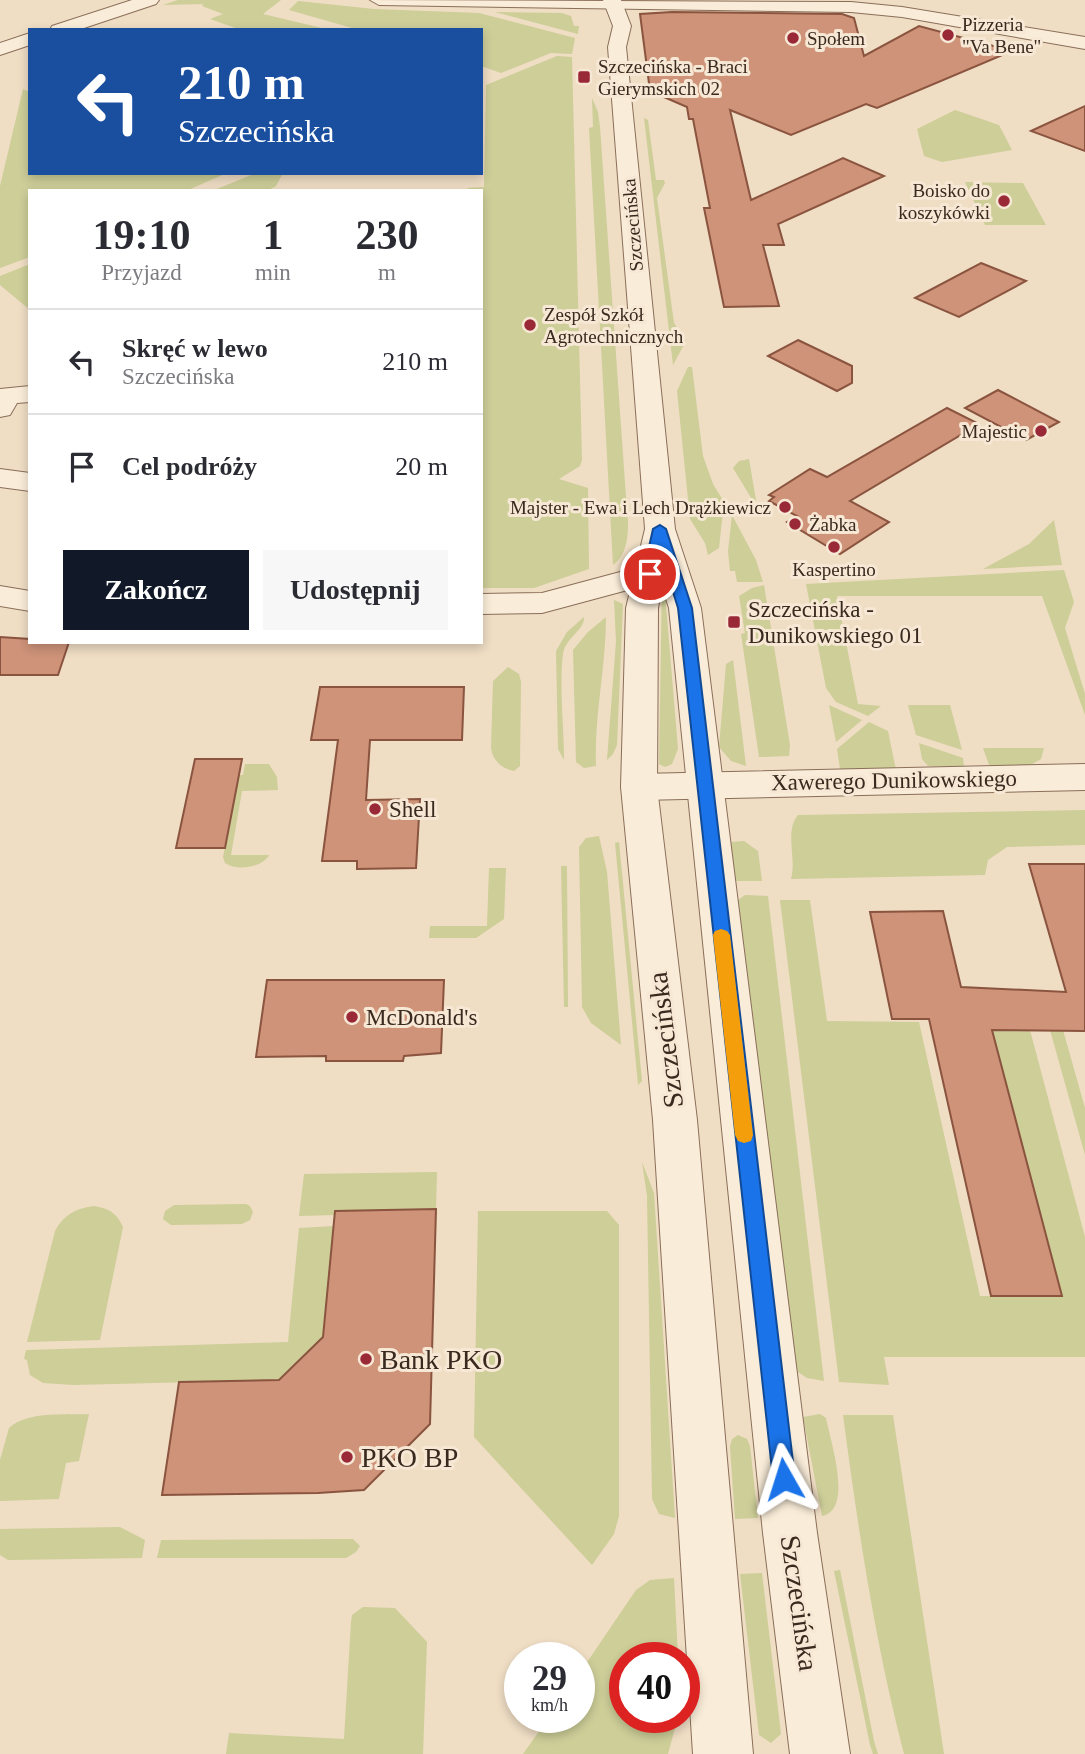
<!DOCTYPE html>
<html lang="pl">
<head>
<meta charset="utf-8">
<style>
  :root { --surface:#fff; --page:#f7f7f7; --text:#2b2b33; --muted:#7c7c81; --line:#e1e1e2; --accent:#111827 }
  body { margin:0; font-family:"Times New Roman",serif; background:var(--page); color:var(--text); height:100vh; display:flex; flex-direction:column; font-size:26px; white-space:nowrap }
  * { box-sizing:border-box; margin:0 }
  p { font-size:23px; color:var(--muted) }
  .icon { flex:none; width:38px; height:38px; fill:none; stroke:currentColor; stroke-width:2; stroke-linecap:round; stroke-linejoin:round }
  .map { position:relative; flex:1; overflow:hidden }
  .panel { position:absolute; left:28px; top:189px; width:455px; height:455px; display:flex; flex-direction:column; background:var(--surface); border-radius:0px; box-shadow:0 4px 10px #0003 }
  .panel>* { flex:none }
  .top-card { position:absolute; left:28px; top:28px; width:455px; height:147px; border-radius:0px; box-shadow:0 4px 10px #0003; background:#1a4fa0; color:#fff; overflow:hidden }
  .speed { position:absolute; left:504px; top:1642px; display:flex; gap:14px; font-size:35px; font-weight:700; text-align:center }
  .speed>* { display:grid; place-content:center; width:91px; height:91px; border-radius:50%; background:var(--surface); box-shadow:0 4px 10px #0003; line-height:1 }
  .speed small { font-size:18px; font-weight:400 }
  .speed .limit { border:10px solid #d22; background:#fff; color:#111 }
  .pin { position:absolute; display:grid; place-items:center; width:60px; height:60px; color:#fff; margin:-30px; border:4px solid #fff; border-radius:50%; box-shadow:0 2px 7px #0007 }
  .me { position:absolute; width:77px; margin:-38px; rotate:354deg; stroke-linejoin:round; filter:drop-shadow(0 0 5px #0008) }
  .turn { display:flex; align-items:center; gap:24px; height:147px; padding:0 35px; font-size:32px }
  .turn .icon { width:91px; height:91px; stroke-width:2.5 }
  .turn b { display:block; font-size:49px; line-height:60px }
  .eta { display:flex; justify-content:space-evenly; align-items:center; height:119px; text-align:center }
  .eta b { font-size:42px; font-weight:800; line-height:49px }
  .action { display:flex; gap:14px; margin-top:auto; padding:14px 35px }
  .action a { flex:1; height:80px; border-radius:0px; background:var(--accent); color:#fff; font-size:28px; font-weight:800; line-height:80px; text-align:center }
  .action a+a { background:var(--page); color:var(--text) }
  ul { padding:0; list-style:none }
  li { display:flex; align-items:center; gap:21px; height:105px; padding:0 35px; border-top:2px solid var(--line) }
  li div { flex:1 }
  li b { display:block; font-size:26px }
  li em { font-style:normal }
  .map>svg:first-child { display:block }
  .green { fill:#cdce98 }
  .building { fill:#ce9379; stroke:#8a543f; stroke-width:2 }
  .lines { fill:none; stroke-linecap:round; stroke-linejoin:round }
  .minor-casing { stroke:#8a6e5a; stroke-width:2 }
  .tertiary-casing { stroke:#8a6e5a; stroke-width:2 }
  .minor { fill:#f9ecd8; fill-rule:evenodd }
  .tertiary { fill:#f9ecd8; fill-rule:evenodd }
  .route { fill:#1a73e8; stroke:#114b97; stroke-width:2 }
  .slow { fill:#f59e0b }
  .poi-dot { fill:#9a2937; stroke:#f6e8d4; stroke-width:2.5 }
  .labels { text-anchor:middle; stroke-width:6; stroke-linejoin:round; paint-order:stroke }
  .far-poi-label { font-size:19px; fill:#3a291e; stroke:#f6e8d4; text-anchor:start }
  .far-street-label { font-size:19px; fill:#3a291e; stroke:#f6e8d4 }
  .poi-label { font-size:23px; fill:#3a291e; stroke:#f6e8d4; text-anchor:start }
  .street-label { font-size:23px; fill:#3a291e; stroke:#f6e8d4 }
  .near-street-label { font-size:28px; fill:#3a291e; stroke:#f6e8d4 }
  .near-poi-label { font-size:28px; fill:#3a291e; stroke:#f6e8d4; text-anchor:start }
</style>
</head>
<body>
<div class="map">
<svg width="1085" height="1754" viewBox="0 0 1085 1754">
  <rect width="100%" height="100%" fill="#efddc4"/>
  <path class="green" d="M 178,0 L 281,0 L 263,14 L 330,30 L 241,30 L 210,19 L 223,14 L 202,6 L 203,4 L 163,5 Z
    M 298,1 L 374,9 L 479,13 L 575,38 L 572,54 L 551,53 L 501,73 L 481,66 L 481,30 L 359,30 L 289,10 Z
    M 495,12 L 562,13 L 571,16 L 574,26 L 579,26 L 578,34 Z
    M 557,56 L 572,57 L 582,460 L 580,466 L 559,479 L 588,488 L 589,569 L 534,588 L 481,588 L 481,191 L 467,191 L 468,188 L 484,187 L 486,85 Z
    M 23,89 L 30,92 L 30,173 L 227,173 L 186,191 L 30,191 L 30,257 L 0,268 L 0,186 Z
    M 592,98 L 598,112 L 600,127 L 625,483 C 626,506 636,549 613,565 L 589,128 L 593,127 Z
    M 955,110 L 999,125 L 1012,150 L 942,162 L 924,156 L 917,129 Z
    M 644,118 L 648,120 L 656,180 L 664,180 L 665,183 L 657,198 L 674,323 L 686,341 L 673,365 Z
    M 256,173 L 283,173 L 276,186 L 267,191 L 212,191 Z
    M 965,182 L 1023,183 L 1046,225 L 985,225 Z
    M 30,264 L 30,310 L 0,285 L 0,276 Z
    M 688,367 L 692,367 L 703,456 L 713,484 L 724,502 L 719,548 L 708,555 L 705,543 L 690,519 L 677,391 Z
    M 749,459 L 756,500 L 753,501 L 733,468 L 739,461 Z
    M 732,515 L 756,560 L 763,582 L 737,582 L 735,571 L 730,571 L 728,551 Z
    M 1054,520 L 1062,565 L 983,569 L 1029,544 Z
    M 1064,570 L 1074,602 L 1065,628 L 1085,694 L 1085,715 L 1042,596 L 837,596 L 858,704 L 881,706 L 868,716 L 836,702 L 826,688 L 806,584 Z
    M 664,581 L 678,749 L 672,764 L 665,767 L 659,764 L 662,582 Z
    M 764,585 L 790,745 L 789,756 L 759,757 L 741,634 L 745,633 L 739,596 L 752,588 Z
    M 614,600 L 623,604 L 617,745 L 613,754 L 607,760 L 616,641 Z
    M 584,617 C 585,630 565,638 563,654 C 559,685 564,728 564,760 L 558,749 L 556,651 L 567,632 Z
    M 606,617 C 606,667 594,716 596,766 L 584,768 L 576,762 L 573,650 L 588,632 Z
    M 733,660 L 746,766 L 731,761 L 719,747 L 726,664 Z
    M 508,667 L 519,674 L 521,682 L 520,766 L 514,771 C 501,768 493,761 491,748 L 493,681 Z
    M 829,705 L 862,720 L 836,742 Z
    M 908,705 L 950,705 L 962,750 L 916,735 Z
    M 869,722 L 888,731 L 896,770 L 838,771 L 840,769 L 837,749 Z
    M 919,743 L 963,758 L 964,767 L 928,766 L 922,759 Z
    M 983,748 L 1044,748 L 1041,759 L 1027,767 L 989,765 Z
    M 245,764 L 269,764 L 277,777 L 278,790 L 242,791 L 231,855 L 269,855 L 268,857 C 259,868 237,871 225,863 L 223,857 L 239,775 L 243,775 Z
    M 1085,810 L 1085,845 L 1007,847 L 988,860 L 985,875 L 791,879 C 797,858 784,832 798,815 Z
    M 599,836 L 607,872 L 621,1045 L 591,1023 L 582,1007 L 579,847 L 586,838 Z
    M 744,841 L 758,851 L 762,881 L 735,881 L 731,842 Z
    M 619,842 L 642,1081 L 638,1085 L 615,843 Z
    M 561,866 L 567,866 L 568,1007 L 564,1007 Z
    M 489,868 L 506,868 L 504,919 L 476,938 L 429,938 L 430,926 L 487,926 Z
    M 745,895 L 768,896 L 824,1381 L 807,1378 L 795,1370 L 738,900 Z
    M 780,900 L 810,900 L 827,1021 L 919,1022 L 980,1296 L 1062,1296 L 992,1030 L 1030,1030 L 1085,1237 L 1085,1357 L 884,1357 L 889,1385 L 839,1382 Z
    M 1050,1030 L 1063,1030 L 1085,1108 L 1085,1155 Z
    M 642,1162 L 654,1193 L 675,1518 L 659,1514 L 652,1499 L 647,1196 Z
    M 437,1172 L 436,1209 L 336,1211 L 335,1215 L 299,1216 L 304,1174 Z
    M 246,1204 L 250,1206 L 253,1212 L 250,1220 L 242,1224 L 171,1225 L 163,1219 L 165,1211 L 174,1205 Z
    M 94,1206 C 108,1208 117,1213 123,1227 L 100,1340 L 27,1342 L 55,1231 C 63,1215 77,1208 94,1206 Z
    M 478,1211 L 607,1211 L 619,1225 L 619,1516 L 614,1534 L 592,1565 L 474,1437 Z
    M 334,1226 L 323,1337 L 279,1380 L 74,1385 L 43,1383 L 30,1375 L 27,1360 L 24,1359 L 26,1350 L 288,1342 L 299,1228 Z
    M 89,1414 L 79,1461 L 66,1463 L 59,1499 L 0,1501 L 0,1460 L 9,1428 C 27,1411 65,1415 89,1414 Z
    M 820,1414 L 826,1418 C 830,1440 854,1510 822,1516 L 803,1417 Z
    M 843,1415 L 893,1415 L 944,1754 L 904,1754 C 875,1643 858,1528 843,1415 Z
    M 738,1435 L 747,1439 L 750,1446 L 758,1518 L 735,1519 L 730,1447 L 732,1439 Z
    M 120,1527 L 145,1540 L 142,1558 L 8,1560 L 0,1555 L 0,1529 Z
    M 353,1539 L 360,1546 L 356,1552 L 346,1558 L 157,1558 L 161,1540 Z
    M 840,1570 L 874,1741 L 878,1754 L 873,1754 L 870,1745 L 834,1571 Z
    M 762,1573 L 781,1734 L 771,1743 L 759,1735 L 740,1574 Z
    M 674,1578 L 678,1657 L 625,1657 L 625,1717 L 678,1717 L 668,1754 L 523,1754 L 549,1717 L 579,1717 L 579,1674 L 636,1590 L 650,1580 Z
    M 363,1607 L 395,1608 L 427,1642 L 423,1754 L 226,1754 L 229,1733 L 344,1739 L 351,1622 L 352,1615 Z"/>
  <path class="building" d="M 672,12 L 842,14 L 854,18 L 864,56 L 919,26 L 1012,51 L 877,108 L 866,104 L 791,135 L 730,110 L 751,200 L 843,158 L 884,176 L 778,224 L 784,245 L 763,245 L 779,306 L 724,307 L 704,208 L 710,208 L 693,119 L 689,119 L 687,107 L 650,91 L 640,14 Z
    M 1085,106 L 1085,151 L 1031,131 Z
    M 981,263 L 1026,281 L 959,317 L 915,298 Z
    M 798,340 L 852,366 L 852,383 L 837,391 L 768,356 Z
    M 998,390 L 1059,422 L 1026,440 L 965,408 Z
    M 947,408 L 979,424 L 850,501 L 889,522 L 840,554 L 787,522 L 797,516 L 769,501 L 774,497 L 769,495 L 810,469 L 827,477 Z
    M 0,637 L 30,639 L 30,642 L 69,642 L 58,675 L 0,675 Z
    M 320,687 L 464,687 L 462,740 L 370,740 L 366,800 L 420,799 L 416,868 L 357,869 L 357,861 L 322,861 L 338,740 L 311,740 Z
    M 195,759 L 242,759 L 225,848 L 176,848 Z
    M 1029,864 L 1085,864 L 1085,1031 L 992,1030 L 1062,1296 L 991,1296 L 929,1019 L 892,1019 L 870,912 L 943,911 L 961,987 L 1066,992 Z
    M 267,980 L 444,980 L 441,1053 L 404,1056 L 403,1061 L 326,1061 L 326,1056 L 256,1057 Z
    M 436,1209 L 430,1424 L 364,1490 L 318,1493 L 162,1495 L 179,1382 L 279,1380 L 323,1337 L 335,1211 Z"/>
  <g class="lines">
    <g class="minor-casing">
      <path id="minor" d="M 132,0 L 159,0 L 156,4 L 78,30 L 50,30 L 52,26 Z
        M 370,0 L 851,2 L 902,7 L 1085,37 L 1085,49 L 902,17 L 851,12 L 379,5 Z
        M 30,33 L 30,45 L 0,55 L 0,43 Z
        M 30,386 L 30,402 L 17,403 L 10,415 L 0,417 L 0,389 Z
        M 0,469 L 30,473 L 30,491 L 0,487 Z
        M 650,564 L 661,567 L 666,574 L 661,581 L 542,613 L 481,614 L 481,594 L 542,593 Z
        M 0,586 L 30,591 L 30,611 L 0,606 Z
        M 1085,764 L 1085,790 L 639,800 L 626,796 L 621,787 L 626,778 L 639,774 Z"/>
    </g>
    <g class="tertiary-casing">
      <path id="tertiary" d="M 603,0 L 621,0 L 631,26 L 626,47 L 675,529 L 701,608 L 817,1533 L 850,1754 L 790,1754 L 763,1533 L 669,608 L 662,587 L 658,608 L 657,787 L 697,1120 L 753,1754 L 693,1754 L 653,1120 L 621,787 L 626,608 L 645,529 L 608,47 L 613,26 Z"/>
    </g>
    <use href="#minor" class="minor"/>
    <use href="#tertiary" class="tertiary"/>
  </g>
  <path class="route" d="M 660,525 L 666,529 L 692,608 L 795,1479 L 792,1487 L 784,1490 L 776,1487 L 773,1479 L 678,608 L 661,553 L 654,577 L 650,578 L 643,574 L 653,529 Z"/>
  <path class="slow" d="M 721,929 L 727,931 L 730,935 L 753,1135 L 751,1141 L 744,1143 L 738,1141 L 735,1135 L 713,935 L 715,931 Z"/>
  <g class="poi-dot">
    <circle cx="948" cy="35" r="7"/>
    <circle cx="793" cy="38" r="7"/>
    <rect x="577" y="70" width="14" height="14" rx="3.5"/>
    <circle cx="1004" cy="201" r="7"/>
    <circle cx="530" cy="325" r="7"/>
    <circle cx="1041" cy="431" r="7"/>
    <circle cx="785" cy="507" r="7"/>
    <circle cx="795" cy="524" r="7"/>
    <circle cx="834" cy="547" r="7"/>
    <rect x="727" y="615" width="14" height="14" rx="3.5"/>
    <circle cx="375" cy="809" r="7"/>
    <circle cx="352" cy="1017" r="7"/>
    <circle cx="366" cy="1359" r="7"/>
    <circle cx="347" cy="1457" r="7"/>
  </g>
  <g class="labels">
    <g class="far-poi-label">
      <text x="962" y="31">Pizzeria<tspan x="962" dy="22">"Va Bene"</tspan></text>
      <text x="807" y="45">Społem</text>
      <text x="598" y="73">Szczecińska - Braci<tspan x="598" dy="22">Gierymskich 02</tspan></text>
      <text x="990" y="197" text-anchor="end">Boisko do<tspan x="990" dy="22">koszykówki</tspan></text>
      <text x="544" y="321">Zespół Szkół<tspan x="544" dy="22">Agrotechnicznych</tspan></text>
      <text x="1027" y="438" text-anchor="end">Majestic</text>
      <text x="771" y="514" text-anchor="end">Majster - Ewa i Lech Drążkiewicz</text>
      <text x="809" y="531">Żabka</text>
      <text x="834" y="576" text-anchor="middle">Kaspertino</text>
    </g>
    <g class="far-street-label">
      <text transform="translate(632 225) rotate(-95)" y="7">Szczecińska</text>
    </g>
    <g class="poi-label">
      <text x="748" y="617">Szczecińska -<tspan x="748" dy="26">Dunikowskiego 01</tspan></text>
      <text x="389" y="817">Shell</text>
      <text x="366" y="1025">McDonald's</text>
    </g>
    <g class="street-label">
      <text transform="translate(894 780) rotate(-1)" y="8">Xawerego Dunikowskiego</text>
    </g>
    <g class="near-street-label">
      <text transform="translate(665 1040) rotate(-97)" y="10">Szczecińska</text>
      <text transform="translate(800 1603) rotate(82)" y="10">Szczecińska</text>
    </g>
    <g class="near-poi-label">
      <text x="380" y="1369">Bank PKO</text>
      <text x="361" y="1467">PKO BP</text>
    </g>
  </g>
</svg>
<div class="speed"><div>29<small>km/h</small></div><div class="limit">40</div></div>
<div class="pin" style="left:650px;top:574px;background:#d93025"><svg class="icon" aria-label="arrive" viewBox="0 0 24 24"><path d="M6 21V4h12l-3 4 3 4H6"/></svg></div>
<svg class="me" style="left:784px;top:1479px" viewBox="-20 -20 40 40"><path d="M0-17L14 15 0 8-14 15z" fill="#1a73e8" stroke="#fff" stroke-width="4"/></svg>
<div class="top-card">
<div class="turn"><svg class="icon" aria-label="left" viewBox="0 0 24 24"><path d="M17 20v-9H6M10 6l-5 5 5 5"/></svg><div><b>210 m</b>Szczecińska</div></div>
</div>
<section class="panel">
<div class="eta">
<div><b>19:10</b><p>Przyjazd</p></div>
<div><b>1</b><p>min</p></div>
<div><b>230</b><p>m</p></div>
</div>
<ul>
<li><svg class="icon" aria-label="left" viewBox="0 0 24 24"><path d="M17 20v-9H6M10 6l-5 5 5 5"/></svg><div><b>Skręć w lewo</b><p>Szczecińska</p></div><em>210 m</em></li>
<li><svg class="icon" aria-label="arrive" viewBox="0 0 24 24"><path d="M6 21V4h12l-3 4 3 4H6"/></svg><div><b>Cel podróży</b></div><em>20 m</em></li>
</ul>
<div class="action"><a>Zakończ</a><a>Udostępnij</a></div>
</section>
</div>
</body>
</html>
